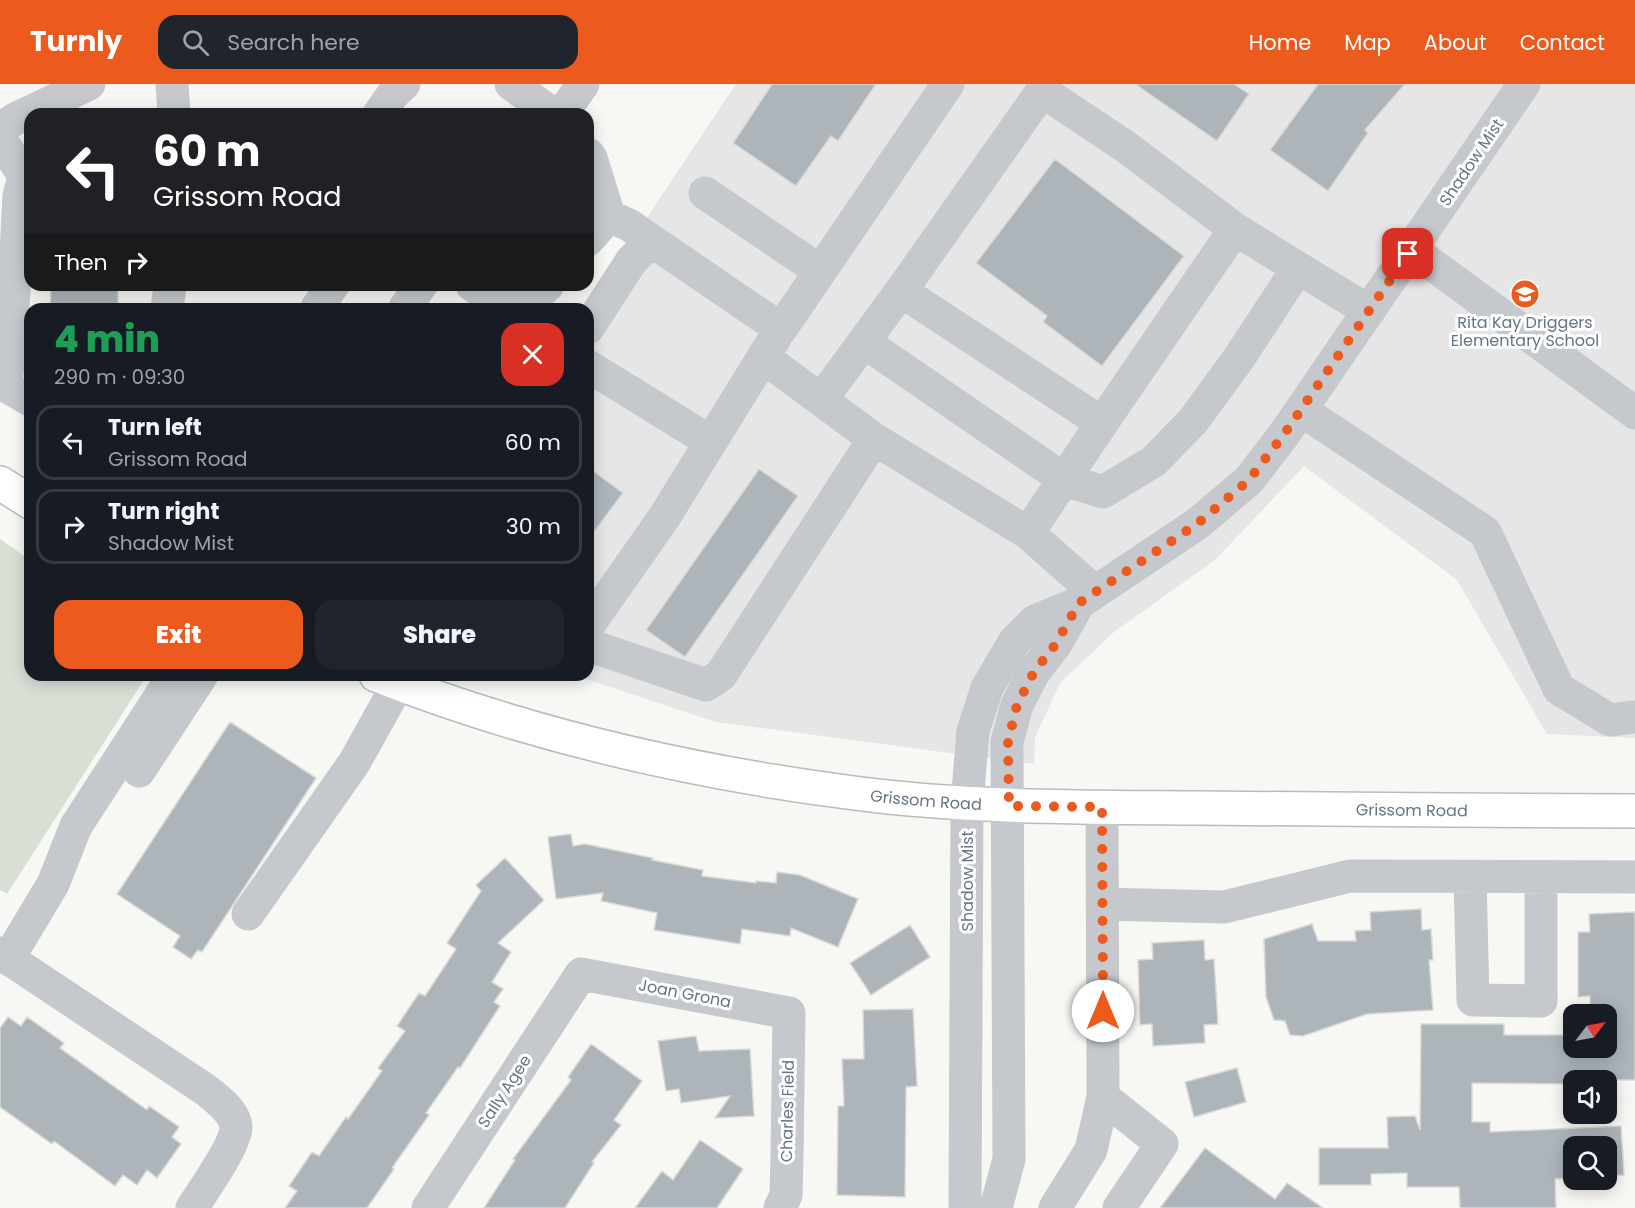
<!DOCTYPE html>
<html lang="en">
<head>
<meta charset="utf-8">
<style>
  :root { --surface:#171b24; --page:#20242c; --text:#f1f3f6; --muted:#9ea1a6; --line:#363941; --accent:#ed5a1e }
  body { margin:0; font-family:Poppins,sans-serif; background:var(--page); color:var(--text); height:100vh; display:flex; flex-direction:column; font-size:22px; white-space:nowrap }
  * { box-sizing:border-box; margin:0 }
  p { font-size:20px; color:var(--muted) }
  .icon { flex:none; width:33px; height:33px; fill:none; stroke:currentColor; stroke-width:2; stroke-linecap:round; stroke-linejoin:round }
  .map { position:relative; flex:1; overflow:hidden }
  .panel { position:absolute; left:24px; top:219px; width:570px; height:378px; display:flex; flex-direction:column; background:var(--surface); border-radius:18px; box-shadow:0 3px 15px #0003 }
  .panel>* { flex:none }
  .hud { position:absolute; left:24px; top:24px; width:570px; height:183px; border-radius:18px; box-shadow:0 3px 15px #0003; background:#202124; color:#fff; overflow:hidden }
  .needle { width:39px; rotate:58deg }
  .tools { position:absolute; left:1563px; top:920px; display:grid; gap:12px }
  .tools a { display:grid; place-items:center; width:54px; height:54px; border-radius:12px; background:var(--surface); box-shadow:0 3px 15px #0003; font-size:30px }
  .pin { position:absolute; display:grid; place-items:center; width:51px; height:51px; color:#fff; margin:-26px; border-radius:12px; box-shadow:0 3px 9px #0006 }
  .me { position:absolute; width:66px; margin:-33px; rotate:0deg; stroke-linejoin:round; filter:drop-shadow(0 0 4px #0008) }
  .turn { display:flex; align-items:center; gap:21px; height:126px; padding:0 30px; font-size:27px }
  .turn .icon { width:78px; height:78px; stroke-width:2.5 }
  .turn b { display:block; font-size:42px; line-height:51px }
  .then { display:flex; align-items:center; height:57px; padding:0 30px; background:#0003; gap:12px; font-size:22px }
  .round { display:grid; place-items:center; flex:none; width:63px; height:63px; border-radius:18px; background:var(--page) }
  .overview { display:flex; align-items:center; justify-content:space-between; height:102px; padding:0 30px }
  h1 { font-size:36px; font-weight:800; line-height:45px; color:#1e9e55 }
  .button { display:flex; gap:12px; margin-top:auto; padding:12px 30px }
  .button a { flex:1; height:69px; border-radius:18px; background:var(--accent); color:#fff; font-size:24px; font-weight:800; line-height:69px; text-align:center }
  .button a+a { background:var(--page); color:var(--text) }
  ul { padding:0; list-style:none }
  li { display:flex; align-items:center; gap:18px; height:75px; margin:0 12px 9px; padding:0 18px; border:3px solid var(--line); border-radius:18px }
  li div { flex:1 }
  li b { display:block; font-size:22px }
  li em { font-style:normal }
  header { display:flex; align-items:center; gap:36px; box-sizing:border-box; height:84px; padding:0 30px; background:var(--accent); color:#fff }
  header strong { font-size:28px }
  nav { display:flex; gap:33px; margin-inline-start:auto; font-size:21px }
  .search { width:420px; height:54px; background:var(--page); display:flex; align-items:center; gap:15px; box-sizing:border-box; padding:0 21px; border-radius:18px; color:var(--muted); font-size:22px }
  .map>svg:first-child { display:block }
  .built { fill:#e5e6e5 }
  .green { fill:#d8dfd5 }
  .building { fill:#adb5bb; stroke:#d9d9d6; stroke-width:1.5 }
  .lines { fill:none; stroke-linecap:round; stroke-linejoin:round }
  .major-casing { stroke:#b8bcc0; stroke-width:36 }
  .minor { stroke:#c5c8cc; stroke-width:33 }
  .major { stroke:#fff; stroke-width:33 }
  .route { stroke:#ed5a1e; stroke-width:10; stroke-dasharray:0 18 }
  .labels { text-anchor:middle; stroke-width:6; stroke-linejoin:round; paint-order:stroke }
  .street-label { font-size:16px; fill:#647587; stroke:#fff }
  .poi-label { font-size:16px; fill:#647587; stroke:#fff }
</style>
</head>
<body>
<header>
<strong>Turnly</strong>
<div class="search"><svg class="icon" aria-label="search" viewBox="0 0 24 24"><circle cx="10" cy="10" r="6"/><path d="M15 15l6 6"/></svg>Search here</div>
<nav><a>Home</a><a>Map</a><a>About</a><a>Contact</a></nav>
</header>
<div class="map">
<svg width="1635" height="1124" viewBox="0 0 1635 1124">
  <rect width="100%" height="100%" fill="#f7f7f4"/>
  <path class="built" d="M 736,0 L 1635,0 L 1635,654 L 1547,650 L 1457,496 L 1304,382 L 1215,476 L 1114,548 L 1060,599 L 1035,654 L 1034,680 L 716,638 L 574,591 L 588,591 L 588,225 L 586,225 Z"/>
  <path class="green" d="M 0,455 L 30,476 L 30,591 L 147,591 L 7,810 L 0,806 Z"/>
  <path class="building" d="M 772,0 L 876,0 L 838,57 L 831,52 L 796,102 L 733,59 Z
    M 1135,0 L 1234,0 L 1249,10 L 1217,57 Z
    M 1318,0 L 1405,0 L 1365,46 L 1368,49 L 1328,107 L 1270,66 Z
    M 1055,75 L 1184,172 L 1102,282 L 1043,238 L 1047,232 L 976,179 Z
    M 51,201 L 118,201 L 118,225 L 50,225 Z
    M 588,383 L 623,409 L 588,456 Z
    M 759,385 L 798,412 L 685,573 L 646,546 Z
    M 230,638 L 316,694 L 202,868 L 198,866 L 191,875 L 173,863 L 180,852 L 117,810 Z
    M 571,750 L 573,762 L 585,760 L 653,774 L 652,776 L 703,786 L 702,792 L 756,799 L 756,797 L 776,799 L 777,788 L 800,791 L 858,815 L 838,863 L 791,844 L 790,852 L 742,845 L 740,860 L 654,846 L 657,829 L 601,817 L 603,809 L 556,815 L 548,753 Z
    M 505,774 L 544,816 L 498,859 L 511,868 L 492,898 L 503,905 L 494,918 L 500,922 L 460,984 L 458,983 L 426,1029 L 429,1031 L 392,1084 L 394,1085 L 367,1124 L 285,1124 L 297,1107 L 289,1102 L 312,1068 L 319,1072 L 346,1033 L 348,1035 L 382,987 L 378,984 L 405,947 L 397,942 L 419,909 L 425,912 L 456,865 L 447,859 L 481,807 L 476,801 Z
    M 1421,825 L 1422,846 L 1431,845 L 1433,876 L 1429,876 L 1433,926 L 1367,930 L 1303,952 L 1290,951 L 1285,937 L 1274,936 L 1266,913 L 1264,855 L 1312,840 L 1318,857 L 1356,857 L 1355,847 L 1371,846 L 1370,828 Z
    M 1635,828 L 1635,996 L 1574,996 L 1574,1000 L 1472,999 L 1472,1038 L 1490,1038 L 1490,1048 L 1621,1042 L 1624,1091 L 1606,1092 L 1606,1062 L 1574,1062 L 1574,1094 L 1555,1095 L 1556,1124 L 1460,1124 L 1459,1103 L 1407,1103 L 1407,1089 L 1371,1090 L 1371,1101 L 1319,1101 L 1319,1064 L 1388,1064 L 1387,1033 L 1415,1032 L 1420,1046 L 1421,940 L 1504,940 L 1504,951 L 1574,951 L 1574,963 L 1606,963 L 1606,930 L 1590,930 L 1590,912 L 1578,913 L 1578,848 L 1590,848 L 1589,830 Z
    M 910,841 L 930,873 L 871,911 L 850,879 Z
    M 1204,856 L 1205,876 L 1214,875 L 1218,940 L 1204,941 L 1205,959 L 1153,962 L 1152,940 L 1140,941 L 1138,876 L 1153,875 L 1152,859 Z
    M 913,925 L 917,1002 L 906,1003 L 905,1113 L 837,1111 L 838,1022 L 844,1022 L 842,975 L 864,975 L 863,926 Z
    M 8,933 L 21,942 L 27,933 L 64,959 L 60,964 L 147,1026 L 149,1022 L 179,1043 L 172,1053 L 181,1060 L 157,1094 L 147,1086 L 137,1101 L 123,1091 L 115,1102 L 54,1057 L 52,1060 L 0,1023 L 0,944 Z
    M 696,952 L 699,967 L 750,965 L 754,1032 L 715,1034 L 730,1012 L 681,1019 L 679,1005 L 666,1007 L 658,957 Z
    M 591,960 L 642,997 L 614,1036 L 621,1041 L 592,1078 L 594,1079 L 565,1124 L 484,1124 L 515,1076 L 513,1075 L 571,996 L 568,993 Z
    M 1237,984 L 1246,1018 L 1194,1033 L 1185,998 Z
    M 700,1056 L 743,1085 L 717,1124 L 635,1124 L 662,1087 L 673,1096 Z
    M 1205,1064 L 1275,1115 L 1287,1099 L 1323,1124 L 1160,1124 Z"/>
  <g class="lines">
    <g class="major-casing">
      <g id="major">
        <path d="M 0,399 L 30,418"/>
        <path id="s1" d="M 376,591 C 529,651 690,688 854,709 C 968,724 1084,723 1199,724 C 1344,725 1490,727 1635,727"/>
      </g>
    </g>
    <path class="minor" d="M 172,0 L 174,30
      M 511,0 L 553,30
      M 379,30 L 393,10 L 404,0
      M 562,30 L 583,0
      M 0,45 L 15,35 L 89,0
      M 0,54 L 24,92 L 19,112 L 14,209 L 6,302 L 30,316
      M 588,70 L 591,74 L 609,132 L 629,141 L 652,157
      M 705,109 L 820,187
      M 588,156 L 609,132
      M 1411,165 L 1635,329
      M 1298,184 L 1369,227
      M 472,201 C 478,205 486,212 493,213 C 512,217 535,215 548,201
      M 901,207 L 1042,7 L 1126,63 L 1235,145 L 1102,339
      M 167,225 L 170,201
      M 316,225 L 333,201
      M 404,225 L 421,201
      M 588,244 L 632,176 L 652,157 L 781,245 L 948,0
      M 864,258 L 1065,396 L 1103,408 L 1154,377 L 1193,337 L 1239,274 L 1298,184 L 1235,145
      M 588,282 L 711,358
      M 821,316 L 901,207 L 1102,339 L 1028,449 L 874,355
      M 1301,326 L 1485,448 L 1559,605 L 1610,636 L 1635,633
      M 1028,449 L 1095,508
      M 588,542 L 665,432 L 775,254
      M 588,561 L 706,601 L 721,591 L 874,355 L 763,273
      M 139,687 L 202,591
      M 1470,793 L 1473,916 L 1541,917 L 1541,793
      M 1102,820 L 1224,823 L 1350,792 L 1635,793
      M 248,830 L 354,679 L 398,600
      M 0,869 L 206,1006 C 217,1015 234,1027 236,1042 C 237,1059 203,1107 192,1124
      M 8,875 L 53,800 L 76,742 L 174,591
      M 1103,1013 L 1162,1060 L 1119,1124
      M 428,1124 L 581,890 L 789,929 L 787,1073 L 786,1111 L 780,1124
      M 965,1124 L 967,719 L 973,647 L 987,604 L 1014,558 L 1035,537 L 1079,519 L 1197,440 L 1249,396 L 1285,349 L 1524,0
      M 996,1124 L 1009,1075 L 1007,658 L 1017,621 L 1034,588 L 1055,561 L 1079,519
      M 1055,1124 L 1091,1066 L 1103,1013 L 1102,723"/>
    <use href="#major" class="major"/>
  </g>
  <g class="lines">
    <path class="route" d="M 1103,927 L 1102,723 L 1009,722 L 1008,658 L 1017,621 L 1034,588 L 1055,561 L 1079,519 L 1197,440 L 1249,396 L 1285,349 L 1408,170"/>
  </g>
  <defs>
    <g id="school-disc" transform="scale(1.5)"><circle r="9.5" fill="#ed5a1e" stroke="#fff"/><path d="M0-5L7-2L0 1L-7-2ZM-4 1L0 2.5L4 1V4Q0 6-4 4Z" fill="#fff"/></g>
  </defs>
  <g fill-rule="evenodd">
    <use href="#school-disc" x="1525" y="210"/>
  </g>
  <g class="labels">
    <g class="street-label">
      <text transform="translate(1471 78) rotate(-56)" y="6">Shadow Mist</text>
      <text dy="6" stroke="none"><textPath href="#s1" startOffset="566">Grissom Road</textPath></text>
      <text dy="6" stroke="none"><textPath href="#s1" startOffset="1052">Grissom Road</textPath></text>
      <text transform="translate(967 797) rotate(-90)" y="6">Shadow Mist</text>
      <text transform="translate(685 909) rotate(11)" y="6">Joan Grona</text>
      <text transform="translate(504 1007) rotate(-57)" y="6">Sally Agee</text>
      <text transform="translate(787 1027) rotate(-89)" y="6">Charles Field</text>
    </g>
    <g class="poi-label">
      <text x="1525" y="244">Rita Kay Driggers<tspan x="1525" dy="18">Elementary School</tspan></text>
    </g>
  </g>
</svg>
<div class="tools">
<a><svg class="needle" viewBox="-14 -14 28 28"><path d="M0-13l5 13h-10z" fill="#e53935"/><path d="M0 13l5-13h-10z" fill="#9ea1a6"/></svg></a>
<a><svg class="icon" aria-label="sound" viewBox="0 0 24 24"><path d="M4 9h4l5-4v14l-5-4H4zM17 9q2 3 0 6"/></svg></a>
<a><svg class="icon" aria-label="search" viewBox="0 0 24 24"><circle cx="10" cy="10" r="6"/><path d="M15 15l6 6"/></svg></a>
</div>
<div class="pin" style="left:1408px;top:170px;background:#d93025"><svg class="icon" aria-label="arrive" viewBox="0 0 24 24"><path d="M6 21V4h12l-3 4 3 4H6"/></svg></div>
<svg class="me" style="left:1103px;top:927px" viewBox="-20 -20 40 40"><circle r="19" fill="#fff"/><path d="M0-13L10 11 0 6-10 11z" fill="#ed5a1e"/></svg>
<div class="hud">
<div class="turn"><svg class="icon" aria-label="left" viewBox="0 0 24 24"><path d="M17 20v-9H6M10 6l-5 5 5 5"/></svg><div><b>60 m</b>Grissom Road</div></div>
<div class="then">Then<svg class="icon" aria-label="right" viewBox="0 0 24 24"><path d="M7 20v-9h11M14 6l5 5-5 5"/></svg></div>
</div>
<section class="panel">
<div class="overview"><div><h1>4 min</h1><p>290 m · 09:30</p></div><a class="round" style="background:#d93025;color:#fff"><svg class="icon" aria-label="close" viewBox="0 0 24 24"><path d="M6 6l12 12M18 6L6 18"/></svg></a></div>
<ul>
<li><svg class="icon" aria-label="left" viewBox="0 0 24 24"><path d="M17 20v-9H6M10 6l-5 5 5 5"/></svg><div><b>Turn left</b><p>Grissom Road</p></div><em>60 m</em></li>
<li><svg class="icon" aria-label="right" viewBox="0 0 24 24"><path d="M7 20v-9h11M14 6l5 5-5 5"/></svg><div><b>Turn right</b><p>Shadow Mist</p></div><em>30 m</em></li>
</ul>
<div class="button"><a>Exit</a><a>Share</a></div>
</section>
</div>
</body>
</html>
